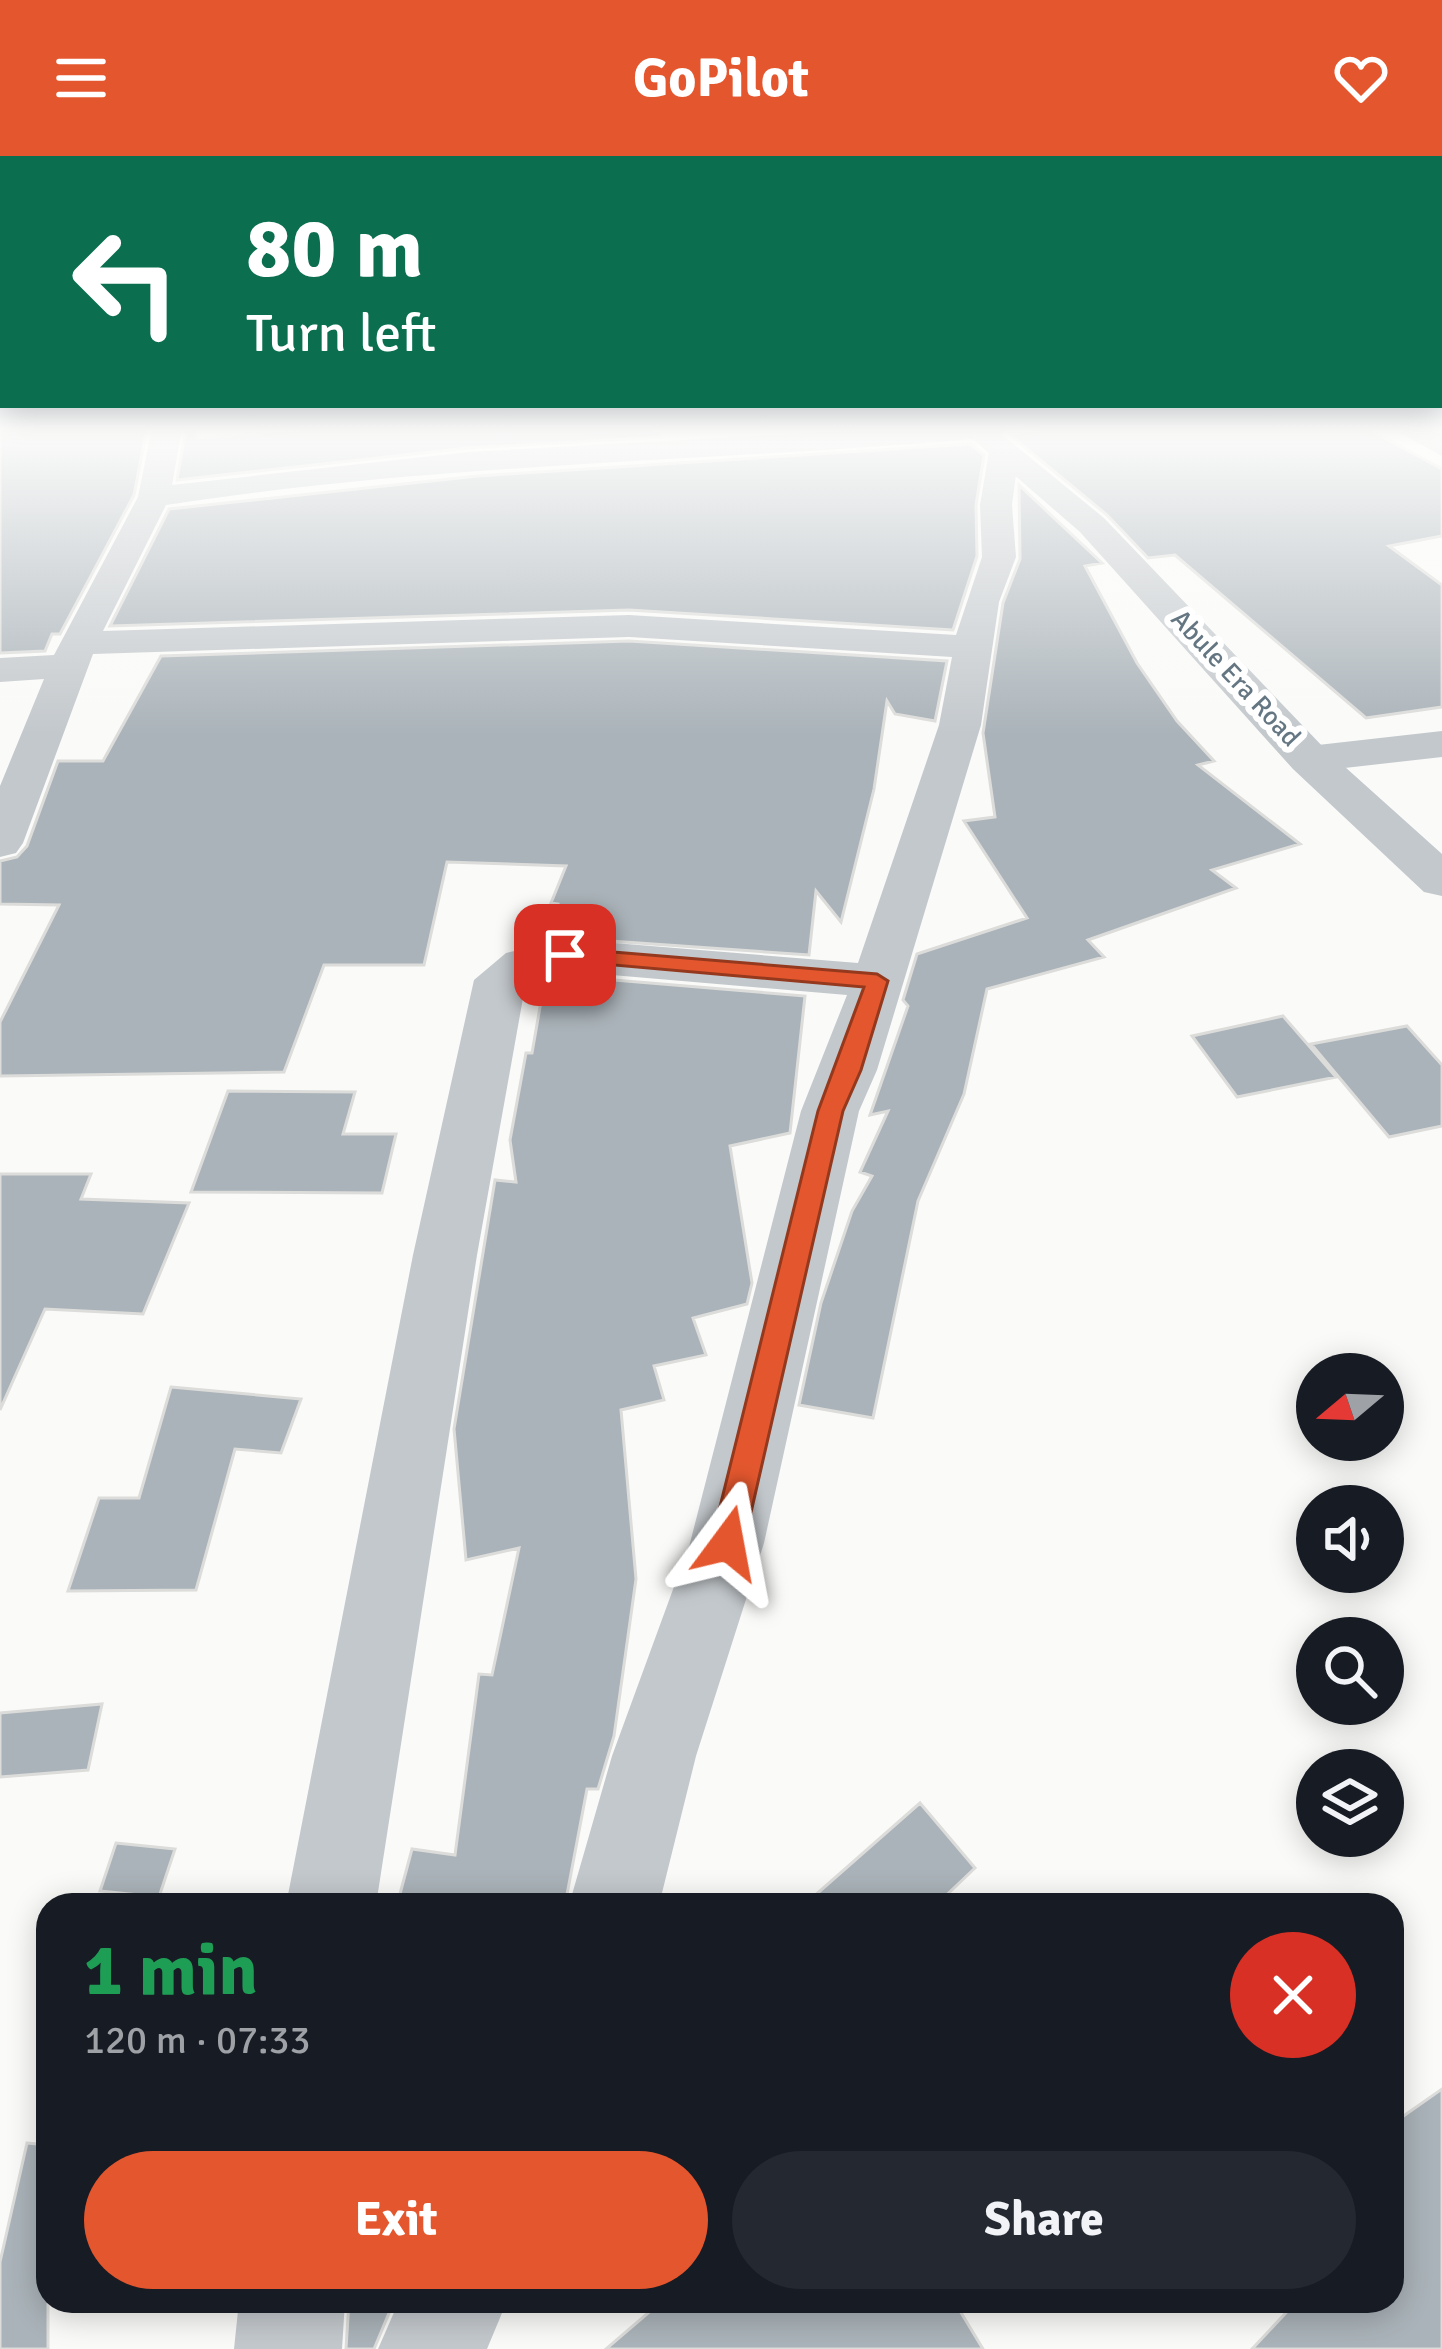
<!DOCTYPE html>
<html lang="en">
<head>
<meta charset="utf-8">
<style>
  :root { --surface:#171b24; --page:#242831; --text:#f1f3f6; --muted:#9ea1a6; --accent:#e4572e }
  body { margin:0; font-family:Signika,sans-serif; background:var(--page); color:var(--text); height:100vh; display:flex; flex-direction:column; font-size:45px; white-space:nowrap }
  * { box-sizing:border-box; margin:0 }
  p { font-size:39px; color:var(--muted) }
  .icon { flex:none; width:66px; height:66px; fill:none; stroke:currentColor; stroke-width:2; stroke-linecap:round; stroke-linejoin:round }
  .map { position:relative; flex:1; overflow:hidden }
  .panel { position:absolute; left:36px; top:1737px; width:1368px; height:420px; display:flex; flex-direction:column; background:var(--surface); border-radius:36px; box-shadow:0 6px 30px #0003 }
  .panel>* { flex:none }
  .top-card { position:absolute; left:0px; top:0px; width:1443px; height:252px; box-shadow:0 6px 30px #0003; background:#0b6e4f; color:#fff; overflow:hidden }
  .needle { width:78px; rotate:251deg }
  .controls { position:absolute; left:1296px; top:1197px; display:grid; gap:24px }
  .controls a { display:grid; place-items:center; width:108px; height:108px; border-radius:50%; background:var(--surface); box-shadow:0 6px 30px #0003; font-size:60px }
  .pin { position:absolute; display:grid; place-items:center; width:102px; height:102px; color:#fff; margin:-51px; border-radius:24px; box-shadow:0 6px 18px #0006 }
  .me { position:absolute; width:132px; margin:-66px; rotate:13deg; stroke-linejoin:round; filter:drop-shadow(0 0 9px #0008) }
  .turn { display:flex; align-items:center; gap:42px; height:252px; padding:0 48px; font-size:54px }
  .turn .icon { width:156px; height:156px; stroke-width:2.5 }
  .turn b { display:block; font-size:84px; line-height:102px }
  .round { display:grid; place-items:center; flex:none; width:126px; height:126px; border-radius:63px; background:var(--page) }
  .headline { display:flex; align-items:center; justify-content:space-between; height:204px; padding:0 48px }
  h1 { font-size:72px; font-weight:700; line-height:90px; color:#1e9e55 }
  .cta { display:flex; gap:24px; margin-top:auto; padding:24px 48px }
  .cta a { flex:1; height:138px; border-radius:72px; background:var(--accent); color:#fff; font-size:48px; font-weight:700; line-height:138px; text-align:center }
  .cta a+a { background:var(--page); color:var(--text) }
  header { display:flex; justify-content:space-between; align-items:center; height:156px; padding:0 48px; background:var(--accent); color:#fff; font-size:54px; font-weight:700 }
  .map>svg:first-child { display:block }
  .building { fill:#aab3b9; stroke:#dcdcda; stroke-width:3 }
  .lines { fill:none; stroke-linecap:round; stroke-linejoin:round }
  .minor { fill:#c3c8cc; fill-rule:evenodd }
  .tertiary { fill:#c3c8cc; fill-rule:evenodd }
  .route { fill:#e4572e; stroke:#94391e; stroke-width:3 }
  .labels { text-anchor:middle; stroke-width:12; stroke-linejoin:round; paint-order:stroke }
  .far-street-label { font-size:27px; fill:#657683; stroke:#fff }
</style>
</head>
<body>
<header><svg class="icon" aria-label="menu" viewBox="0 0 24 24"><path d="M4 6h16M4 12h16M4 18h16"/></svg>GoPilot<svg class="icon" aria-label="heart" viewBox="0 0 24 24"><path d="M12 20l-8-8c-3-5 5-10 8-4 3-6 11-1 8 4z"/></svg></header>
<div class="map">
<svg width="1442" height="2193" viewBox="0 0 1442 2193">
  <rect width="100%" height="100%" fill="#fafaf8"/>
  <path class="building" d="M 0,272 L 147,272 L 134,339 L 60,478 L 52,478 L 45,495 L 0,497 Z
    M 186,272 L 196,272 L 197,282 L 325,272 L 645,272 L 660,275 L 661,281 L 468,292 L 177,324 Z
    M 1052,272 L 1366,272 L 1442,313 L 1442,380 L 1389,390 L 1442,429 L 1442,551 L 1366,562 L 1175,399 L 1148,402 L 1107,359 L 1009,278 Z
    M 971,288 L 984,299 L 976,349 L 977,400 L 953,474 L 629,454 L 110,470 L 169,353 L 477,320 Z
    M 1019,329 L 1102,407 L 1085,410 L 1137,507 L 1177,565 L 1214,605 L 1198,609 L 1300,688 L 1212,714 L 1236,732 L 1088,784 L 1104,801 L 987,833 L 964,938 L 918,1045 L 873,1262 L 799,1249 L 821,1147 L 852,1055 L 872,1020 L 860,1016 L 888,955 L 870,959 L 908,850 L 903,844 L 917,798 L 1027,762 L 964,665 L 995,661 L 983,577 L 1003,447 L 1020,403 Z
    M 629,485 L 947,505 L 935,565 L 895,558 L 887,545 L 874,633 L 841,766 L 816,735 L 809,799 L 553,781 L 558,748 L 551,747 L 566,710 L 447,706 L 424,809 L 324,809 L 284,916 L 0,920 L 0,866 L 59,749 L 0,748 L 0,705 L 17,701 L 27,690 L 58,605 L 103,605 L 161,500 Z
    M 566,820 L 805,840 L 790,977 L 730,990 L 752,1127 L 747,1148 L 693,1162 L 706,1199 L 654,1210 L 664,1244 L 621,1254 L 636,1423 L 614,1580 L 598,1633 L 587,1633 L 565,1749 L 397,1749 L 412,1693 L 455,1699 L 479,1518 L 492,1519 L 519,1392 L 466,1404 L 454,1273 L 495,1024 L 516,1026 L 510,984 L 526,897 L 532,897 L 544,828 Z
    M 1283,860 L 1336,921 L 1237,941 L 1192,880 Z
    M 1407,870 L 1442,909 L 1442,970 L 1389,981 L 1311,888 Z
    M 228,935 L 355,936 L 343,978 L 396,978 L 382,1037 L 191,1036 Z
    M 0,1018 L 91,1018 L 81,1043 L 189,1047 L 143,1158 L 45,1153 L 0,1254 Z
    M 171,1231 L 301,1243 L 281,1297 L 235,1293 L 196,1434 L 68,1435 L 99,1342 L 139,1342 Z
    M 102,1548 L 88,1614 L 0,1621 L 0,1557 Z
    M 920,1647 L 975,1712 L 936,1749 L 804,1749 Z
    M 116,1687 L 175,1693 L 159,1741 L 100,1735 Z
    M 1442,1933 L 1442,2193 L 1252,2193 L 1297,2145 L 1392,2145 L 1392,1968 Z
    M 27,1987 L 48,1989 L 48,2193 L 0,2193 L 0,2106 Z
    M 349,2145 L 394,2145 L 374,2193 L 346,2193 Z
    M 662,2145 L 954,2145 L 983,2193 L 606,2193 Z"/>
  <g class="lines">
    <path class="minor" d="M 152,272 L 182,272 L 172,329 L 468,296 L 898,272 L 1011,272 L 996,281 C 719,306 441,306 166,349 L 103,475 L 629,459 L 956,479 L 982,401 L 980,349 L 989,296 L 1004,287 L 1019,296 L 1012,349 L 1016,401 L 999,446 L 981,569 L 877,914 L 859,955 L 764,1387 L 696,1600 L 659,1749 L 569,1749 L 612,1600 L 690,1387 L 801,955 L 847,839 L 565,815 L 525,831 L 477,1099 L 376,1749 L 286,1749 L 413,1099 L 474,824 L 506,797 L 565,783 L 858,807 L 939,569 L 952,501 L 629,481 L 93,498 L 23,687 L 16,697 L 0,701 L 0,630 L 44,523 L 0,526 L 0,502 L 54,499 L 138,341 Z
      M 1391,272 L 1428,272 L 1442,279 L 1442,300 Z
      M 1442,575 L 1442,601 L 1309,616 L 1294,612 L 1288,603 L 1294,594 L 1309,590 Z
      M 239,2145 L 345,2145 L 342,2193 L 234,2193 Z
      M 399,2145 L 507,2145 L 487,2193 L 378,2193 Z"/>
    <path class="tertiary" d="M 960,272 L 994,272 L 1104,362 L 1325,593 L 1442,698 L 1442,740 L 1424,736 L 1293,613 L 1080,376 Z"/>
  </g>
  <linearGradient id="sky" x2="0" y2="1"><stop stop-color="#96bcdc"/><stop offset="0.47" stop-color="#fdfdfc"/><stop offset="1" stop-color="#fdfdfc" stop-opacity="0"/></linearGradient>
  <rect width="1442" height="579" fill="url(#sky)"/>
  <path class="route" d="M 565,792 L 877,818 L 888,825 L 861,914 L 843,955 L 744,1387 L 739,1398 L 728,1402 L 716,1398 L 711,1387 L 818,955 L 864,831 L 557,804 L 557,794 Z"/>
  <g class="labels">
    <g class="far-street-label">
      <text transform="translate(1236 522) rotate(47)" y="9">Abule Era Road</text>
    </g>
  </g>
</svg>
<div class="controls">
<a><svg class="needle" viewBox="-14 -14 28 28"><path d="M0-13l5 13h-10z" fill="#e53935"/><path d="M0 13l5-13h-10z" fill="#9ea1a6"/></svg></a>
<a><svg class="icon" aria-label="sound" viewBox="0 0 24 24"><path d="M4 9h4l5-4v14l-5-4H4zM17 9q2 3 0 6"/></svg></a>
<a><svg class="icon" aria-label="search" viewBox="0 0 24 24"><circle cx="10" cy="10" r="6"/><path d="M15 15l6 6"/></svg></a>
<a><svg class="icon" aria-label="layers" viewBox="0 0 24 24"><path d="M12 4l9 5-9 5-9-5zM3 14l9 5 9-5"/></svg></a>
</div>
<div class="pin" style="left:565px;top:799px;background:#d93025"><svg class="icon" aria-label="arrive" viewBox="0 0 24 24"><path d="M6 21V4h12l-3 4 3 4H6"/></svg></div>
<svg class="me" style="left:728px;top:1387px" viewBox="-20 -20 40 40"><path d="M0-17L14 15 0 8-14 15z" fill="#e4572e" stroke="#fff" stroke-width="4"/></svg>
<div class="top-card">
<div class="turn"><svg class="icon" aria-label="left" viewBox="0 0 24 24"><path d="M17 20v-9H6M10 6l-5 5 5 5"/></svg><div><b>80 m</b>Turn left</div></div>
</div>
<section class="panel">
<div class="headline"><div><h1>1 min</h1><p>120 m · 07:33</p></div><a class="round" style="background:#d93025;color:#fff"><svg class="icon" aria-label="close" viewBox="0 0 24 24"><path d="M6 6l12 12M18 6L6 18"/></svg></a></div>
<div class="cta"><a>Exit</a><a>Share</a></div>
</section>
</div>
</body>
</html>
